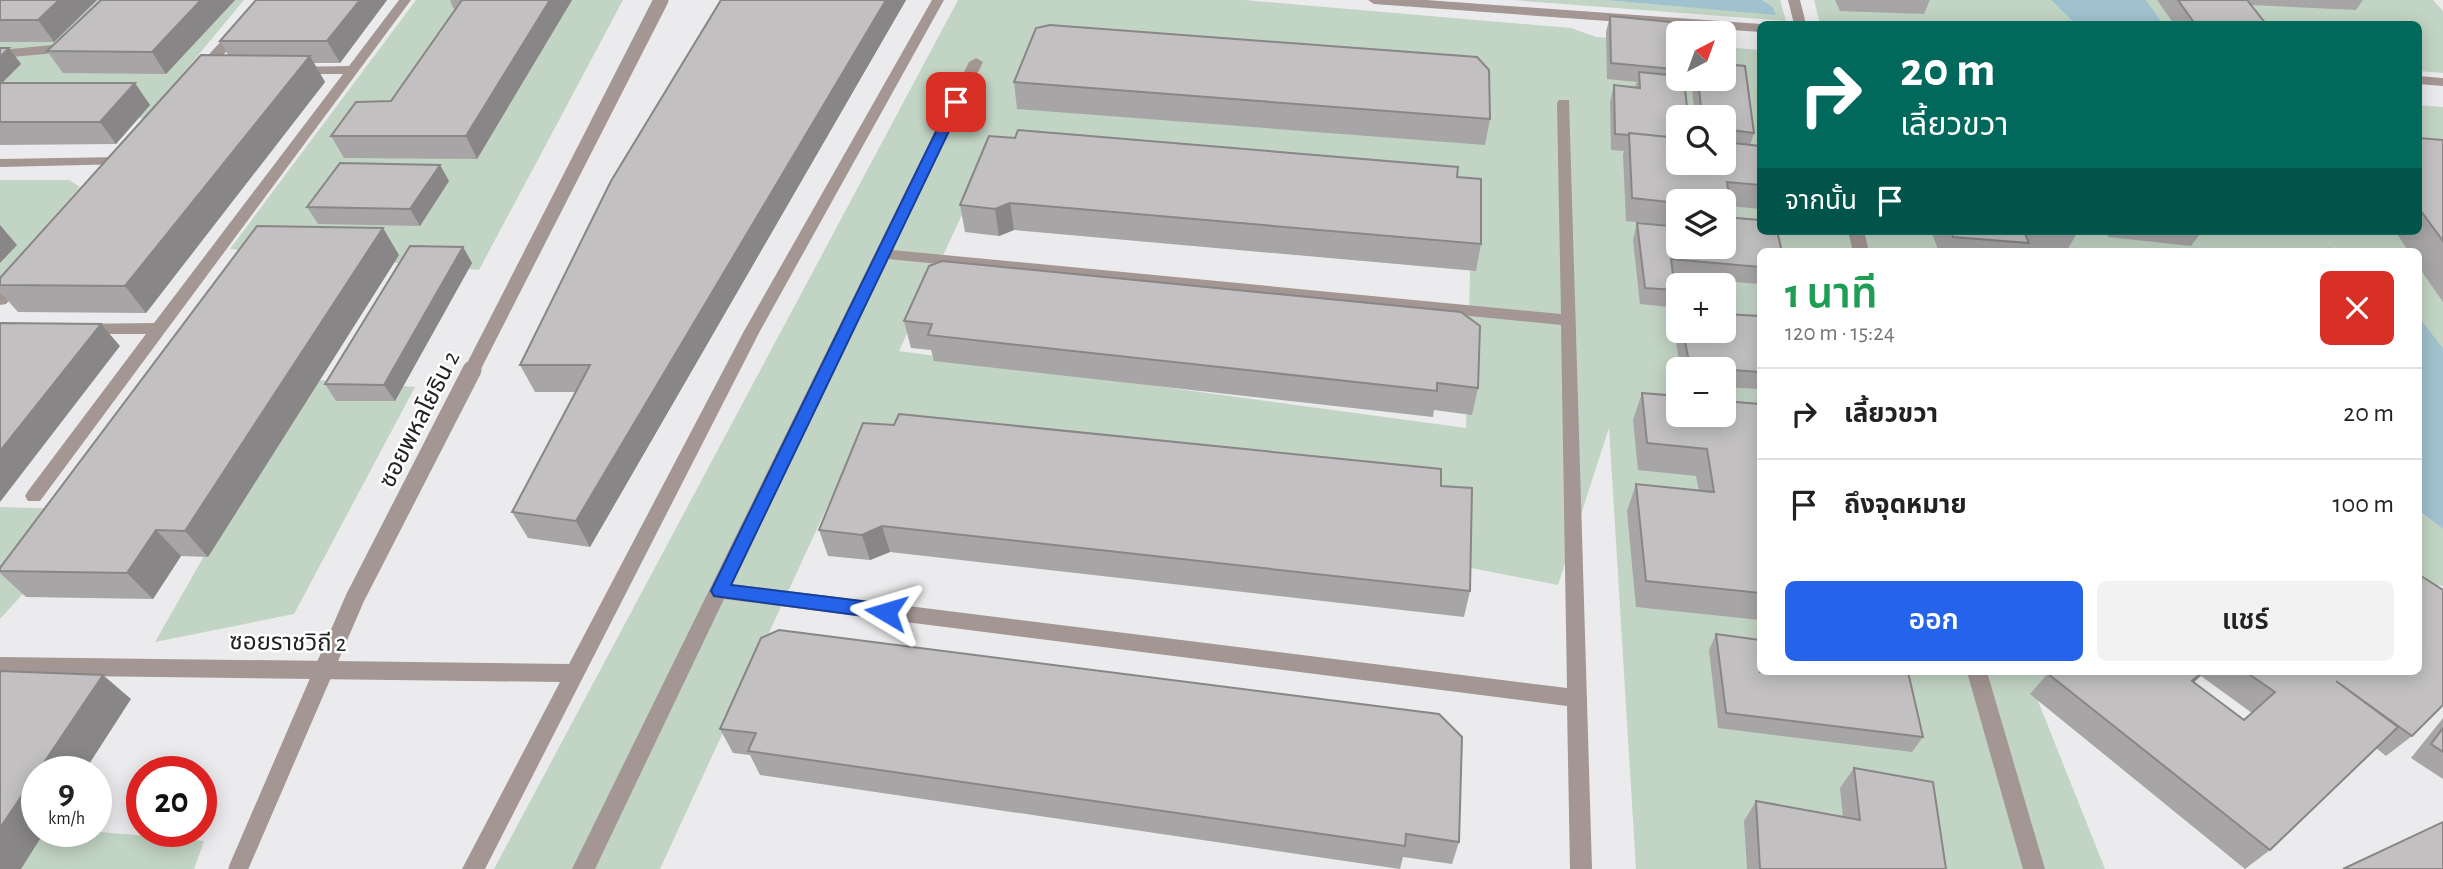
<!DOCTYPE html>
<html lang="th">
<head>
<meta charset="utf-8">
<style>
  :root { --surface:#fff; --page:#f2f2f2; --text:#222; --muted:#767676; --line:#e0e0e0; --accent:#2563eb }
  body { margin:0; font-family:"Alegreya Sans","Noto Sans Thai",sans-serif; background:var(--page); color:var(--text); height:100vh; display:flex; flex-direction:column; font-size:26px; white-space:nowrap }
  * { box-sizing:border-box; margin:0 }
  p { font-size:23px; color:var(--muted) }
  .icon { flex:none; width:38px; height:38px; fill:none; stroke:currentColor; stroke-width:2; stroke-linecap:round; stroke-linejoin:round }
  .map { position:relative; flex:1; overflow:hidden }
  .panel { position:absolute; left:1757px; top:248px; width:665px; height:427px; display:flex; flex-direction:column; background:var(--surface); border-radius:10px; box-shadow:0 4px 18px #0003 }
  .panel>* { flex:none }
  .guide { position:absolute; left:1757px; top:21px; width:665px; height:214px; border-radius:10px; box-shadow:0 4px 18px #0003; background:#00695c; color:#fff; overflow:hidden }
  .needle { width:46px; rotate:41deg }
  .buttons { position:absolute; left:1666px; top:21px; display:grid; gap:14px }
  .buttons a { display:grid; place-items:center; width:70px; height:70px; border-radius:10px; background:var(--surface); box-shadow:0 4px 18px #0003; font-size:35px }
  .speed { position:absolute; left:21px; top:756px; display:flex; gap:14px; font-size:35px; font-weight:700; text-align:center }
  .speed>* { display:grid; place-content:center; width:91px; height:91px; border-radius:50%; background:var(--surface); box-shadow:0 4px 18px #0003; line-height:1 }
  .speed small { font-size:18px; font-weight:400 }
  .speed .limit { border:10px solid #d22; background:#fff; color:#111 }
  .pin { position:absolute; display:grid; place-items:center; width:60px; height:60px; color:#fff; margin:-30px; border-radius:14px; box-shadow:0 4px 10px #0006 }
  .me { position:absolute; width:77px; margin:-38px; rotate:277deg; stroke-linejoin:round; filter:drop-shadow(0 0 5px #0008) }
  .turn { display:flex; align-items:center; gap:24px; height:147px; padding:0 28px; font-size:32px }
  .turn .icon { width:91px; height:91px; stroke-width:2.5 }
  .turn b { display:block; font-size:49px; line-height:60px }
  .then { display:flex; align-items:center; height:66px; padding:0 28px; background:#0003; gap:14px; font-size:26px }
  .round { display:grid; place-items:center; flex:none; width:74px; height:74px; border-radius:10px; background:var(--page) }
  .head { display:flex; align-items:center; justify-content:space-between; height:119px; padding:0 28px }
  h1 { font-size:42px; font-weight:600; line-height:52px; color:#1e9e55 }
  .action { display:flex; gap:14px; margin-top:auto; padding:14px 28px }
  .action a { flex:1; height:80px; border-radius:10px; background:var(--accent); color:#fff; font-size:28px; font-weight:600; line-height:80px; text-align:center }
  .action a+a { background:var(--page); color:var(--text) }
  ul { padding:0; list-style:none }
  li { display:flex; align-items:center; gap:21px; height:91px; padding:0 28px; border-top:2px solid var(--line) }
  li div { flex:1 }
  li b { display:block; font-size:26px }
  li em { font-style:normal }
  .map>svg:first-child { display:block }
  .green { fill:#c2d4c4; fill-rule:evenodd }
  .water { fill:#a0c2ce }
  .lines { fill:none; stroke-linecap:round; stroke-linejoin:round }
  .minor { fill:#a49692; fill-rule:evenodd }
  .minor-bridge-far1 { stroke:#a49692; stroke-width:15 }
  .minor-bridge { stroke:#a49692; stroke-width:19 }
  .wall { fill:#a7a5a5; fill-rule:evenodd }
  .shaded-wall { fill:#888686 }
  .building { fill:#c2c0c0; stroke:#888686; stroke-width:2 }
  .route { fill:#2563eb; stroke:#184099; stroke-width:2 }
  .labels { text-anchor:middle; stroke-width:5; stroke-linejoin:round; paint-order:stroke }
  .street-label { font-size:24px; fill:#212222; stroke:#fff }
</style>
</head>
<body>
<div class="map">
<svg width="2443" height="869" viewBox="0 0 2443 869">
  <rect width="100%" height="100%" fill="#ebebed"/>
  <path class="green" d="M 0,0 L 244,0 L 146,118 L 0,124 Z
    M 416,0 L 623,0 L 479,270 L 230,249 Z
    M 958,0 L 1244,0 L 1571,28 L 1596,37 L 1678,43 L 1678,79 L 1724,79 L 1724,47 L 1760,50 L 1760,231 L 2400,231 L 2414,252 L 2342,252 L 2334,247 L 2330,252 L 1760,252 L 1760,672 L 2082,672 L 2038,701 L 2105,869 L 1636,869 L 1609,428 L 1558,585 L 1461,566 L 845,468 L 660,869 L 494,869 ZM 1678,117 L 1724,117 L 1724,163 L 1678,163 ZM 977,182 L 1471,234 L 1466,428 L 899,351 ZM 1678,201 L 1724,201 L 1724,247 L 1678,247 ZM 1678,285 L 1724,285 L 1724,331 L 1678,331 ZM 1678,369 L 1724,369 L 1724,415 L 1678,415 Z
    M 1512,0 L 1605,0 L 1775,14 L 1772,6 L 1762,0 L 1780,0 L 1786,21 Z
    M 1814,0 L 2051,0 L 2073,22 L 2083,24 L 1820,24 Z
    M 2146,0 L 2433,0 L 2443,11 L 2443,73 L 2419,71 L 2418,24 L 2155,24 L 2161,23 Z
    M 2419,105 L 2443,107 L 2443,187 L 2419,187 Z
    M 0,180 L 69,180 L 80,187 L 0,278 Z
    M 2418,258 L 2443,294 L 2443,348 L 2419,317 Z
    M 305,379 L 415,387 L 294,614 L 155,642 Z
    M 0,507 L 99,510 L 0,619 Z
    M 2418,511 L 2443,529 L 2443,586 L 2419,583 Z
    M 0,824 L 37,831 L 89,831 L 204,841 L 194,869 L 0,869 Z"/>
  <path class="water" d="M 1605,0 L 1762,0 L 1772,6 L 1776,15 Z
    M 2051,0 L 2146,0 L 2162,23 L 2083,24 L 2073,22 Z
    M 2419,317 L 2443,348 L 2443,529 L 2419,511 Z"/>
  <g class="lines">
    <path class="minor" d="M 258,0 L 271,0 L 205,76 L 195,76 L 195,70 Z
      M 399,0 L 411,0 L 40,501 L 28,501 L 25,496 L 28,491 L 146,334 L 80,334 L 72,328 L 74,324 L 154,323 L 343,74 L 295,74 L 290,73 L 290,67 L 349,66 Z
      M 932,0 L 944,0 L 760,331 L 485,869 L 462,869 L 560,682 L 0,675 L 0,657 L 569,664 L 744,331 Z
      M 1368,0 L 1426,0 L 1761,24 L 1760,32 L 1374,4 Z
      M 1788,0 L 1800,0 L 1806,24 L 1794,24 Z
      M 68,39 L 74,43 L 56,53 L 0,58 L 0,50 L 53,45 Z
      M 976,58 L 983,62 L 892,250 L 1561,314 L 1557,103 L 1559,100 L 1569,100 L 1592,869 L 1570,869 L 1567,706 L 724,599 L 595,869 L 572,869 L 969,62 ZM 888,259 L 1561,325 L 1567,688 L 731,584 Z
      M 2418,76 L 2443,78 L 2443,86 L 2418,84 Z
      M 121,157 L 128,161 L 126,164 L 0,167 L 0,159 Z
      M 1848,231 L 1864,231 L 1869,252 L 1853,252 Z
      M 20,273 L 28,278 L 6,304 L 0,305 L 0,290 L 14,274 Z
      M 1967,672 L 1987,672 L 2045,869 L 2023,869 Z"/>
    <path class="minor-bridge-far1" d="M 471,372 L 661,0"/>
    <path class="minor-bridge" d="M 238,869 L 355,598 L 472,370"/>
  </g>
  <path class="wall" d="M 0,0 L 97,0 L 54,42 L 0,42 Z
    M 235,0 L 166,74 L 63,73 L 47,51 Z
    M 256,0 L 387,0 L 340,63 L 314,63 L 325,82 L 146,313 L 18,312 L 0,292 L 0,278 L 228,55 L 220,41 Z
    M 450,0 L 572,0 L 477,159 L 344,158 L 331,136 L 391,101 L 456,9 L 453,8 Z
    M 721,0 L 906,0 L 590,547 L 528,538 L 512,512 L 576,392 L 535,392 L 520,365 Z
    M 1835,0 L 1930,0 L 1924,14 L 1840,11 Z
    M 2157,0 L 2363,0 L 2356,10 L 2251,5 L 2266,24 L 2174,24 Z
    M 1610,16 L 1678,33 L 1678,71 L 1673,70 L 1672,76 L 1678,163 L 1724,163 L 1724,117 L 1695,117 L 1691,79 L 1724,79 L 1724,46 L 1725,59 L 1724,64 L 1754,133 L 1750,145 L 1760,146 L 1760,209 L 1730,206 L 1731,209 L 1728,218 L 1760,252 L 1760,284 L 1673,277 L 1675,290 L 1669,307 L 1640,304 L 1633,240 L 1637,223 L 1663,225 L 1626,221 L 1623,155 L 1624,151 L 1611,150 L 1610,102 L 1614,85 L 1635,87 L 1637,82 L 1607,79 L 1606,32 ZM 1678,201 L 1724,201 L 1724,247 L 1678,247 Z
    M 0,48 L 9,48 L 21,64 L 2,83 L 150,105 L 116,144 L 0,145 Z
    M 1014,82 L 1490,119 L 1485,145 L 1017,109 Z
    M 2418,138 L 2443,140 L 2443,302 L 2418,266 L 2418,252 L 2409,252 L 2395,231 L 2418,231 Z
    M 1457,177 L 1481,244 L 1476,271 L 1014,230 L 999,236 L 965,232 L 960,205 Z
    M 449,181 L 420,226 L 318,224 L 307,207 Z
    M 1931,231 L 2101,231 L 2099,234 L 2077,233 L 2066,252 L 2025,250 L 2024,252 L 1939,252 Z
    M 2105,231 L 2202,231 L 2191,246 L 2108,237 Z
    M 463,247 L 472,263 L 395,401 L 336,401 L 325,384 Z
    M 399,255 L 208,557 L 181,556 L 153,599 L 26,597 L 0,573 L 0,568 Z
    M 1678,313 L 1678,331 L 1724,331 L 1760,316 L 1760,389 L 1724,387 L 1724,369 L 1681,369 L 1673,328 Z
    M 904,321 L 1478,388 L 1472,415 L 1434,410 L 1433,417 L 934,361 L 931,350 L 911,348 Z
    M 1642,393 L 1760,404 L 1760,620 L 1636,607 L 1627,511 L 1636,484 L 1699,491 L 1696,476 L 1638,470 L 1633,420 Z
    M 1441,486 L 1470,591 L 1464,617 L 890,552 L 870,560 L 828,556 L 819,530 Z
    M 1716,634 L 1923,737 L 1912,752 L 1718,728 L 1709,650 Z
    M 2049,672 L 2418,672 L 2412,736 L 2386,756 L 2376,748 L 2270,850 L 2245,869 L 2030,694 ZM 2201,676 L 2252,713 L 2244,720 L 2193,683 Z
    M 1439,714 L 1459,842 L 1452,864 L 1403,857 L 1400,869 L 760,775 L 750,755 L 733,753 L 720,729 Z
    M 2443,718 L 2443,779 L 2411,758 Z
    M 1854,768 L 1946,869 L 1747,869 L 1744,821 L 1756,801 L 1843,817 L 1840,788 Z"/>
  <path class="shaded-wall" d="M 59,0 L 97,0 L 54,42 L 38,20 Z
    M 201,0 L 235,0 L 166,74 L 152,52 Z
    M 360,0 L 387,0 L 340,63 L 327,41 Z
    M 550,0 L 572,0 L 477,159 L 466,136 Z
    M 886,0 L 906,0 L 590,547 L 576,521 Z
    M 9,48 L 21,64 L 0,85 L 0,57 Z
    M 310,56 L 325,82 L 146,313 L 125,286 Z
    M 135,83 L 150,105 L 116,144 L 100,122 Z
    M 440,165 L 449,181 L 420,226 L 410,209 Z
    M 1010,203 L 1014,230 L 999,236 L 995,209 Z
    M 0,225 L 17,245 L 0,263 Z
    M 383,228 L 399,255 L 208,557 L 185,531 Z
    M 463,247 L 472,263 L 395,401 L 384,385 Z
    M 101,324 L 120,346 L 0,502 L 0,451 Z
    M 882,526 L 890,552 L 870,560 L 862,535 Z
    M 156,530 L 181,556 L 153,599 L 127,573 Z
    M 2202,672 L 2205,672 L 2171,702 L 2192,681 Z
    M 103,675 L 131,699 L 84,772 L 38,772 Z
    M 37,773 L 37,831 L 45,831 L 21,869 L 0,869 L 0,828 Z"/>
  <path class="building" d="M 0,0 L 59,0 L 38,20 L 0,20 Z
    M 101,0 L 201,0 L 152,52 L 47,51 Z
    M 256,0 L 360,0 L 327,41 L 220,41 Z
    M 462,0 L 550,0 L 466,136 L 331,136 L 356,102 L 391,101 Z
    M 721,0 L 886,0 L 576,521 L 512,512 L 590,365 L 520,365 L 611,181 Z
    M 2178,0 L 2247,0 L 2266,24 L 2195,24 Z
    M 1610,16 L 1721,27 L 1722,33 L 1678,33 L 1678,54 L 1672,53 L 1673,69 L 1611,63 Z
    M 1050,25 L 1477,57 L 1489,70 L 1490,119 L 1014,82 L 1036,28 Z
    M 0,48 L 9,48 L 0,57 Z
    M 201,55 L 310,56 L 125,286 L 0,285 L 0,278 Z
    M 1724,64 L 1745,66 L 1754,133 L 1724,129 L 1724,117 L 1702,117 L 1698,79 L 1724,79 Z
    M 1639,72 L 1678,76 L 1678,79 L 1684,79 L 1688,117 L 1678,117 L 1678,138 L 1629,133 L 1629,135 L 1615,134 L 1614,85 L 1640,88 Z
    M 0,83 L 135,83 L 100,122 L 0,122 Z
    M 1018,130 L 1458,167 L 1457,177 L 1481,179 L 1481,244 L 1010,203 L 995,209 L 960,205 L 989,136 L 1015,138 Z
    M 1629,133 L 1678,138 L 1678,163 L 1724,163 L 1724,142 L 1760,146 L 1760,185 L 1727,182 L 1731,209 L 1724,208 L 1724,201 L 1678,201 L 1678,203 L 1632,198 Z
    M 2418,138 L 2443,140 L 2443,241 L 2418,207 Z
    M 340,163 L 440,165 L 410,209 L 307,207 Z
    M 1667,213 L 1678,214 L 1678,247 L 1724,247 L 1724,217 L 1760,220 L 1760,231 L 1777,231 L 1782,252 L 1760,252 L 1760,267 L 1671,259 L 1675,290 L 1645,288 L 1637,223 L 1669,226 Z
    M 257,226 L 383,228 L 185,531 L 156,530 L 127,573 L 0,571 L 0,568 Z
    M 1951,231 L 2024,231 L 2029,243 L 1953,237 Z
    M 410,246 L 463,247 L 384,385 L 325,384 Z
    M 942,261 L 1461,312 L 1480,326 L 1478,388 L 1437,383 L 1437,391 L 928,335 L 932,324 L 904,321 L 929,266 Z
    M 1724,314 L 1760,316 L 1760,372 L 1690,367 L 1683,331 L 1724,331 Z
    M 0,323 L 101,324 L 0,451 Z
    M 1642,393 L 1678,396 L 1678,415 L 1724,415 L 1724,401 L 1760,404 L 1760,593 L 1646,581 L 1636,484 L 1714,492 L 1707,449 L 1647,443 Z
    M 899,414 L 1441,469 L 1441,486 L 1472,488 L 1470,591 L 882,526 L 862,535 L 819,530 L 863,423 L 894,425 Z
    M 2418,574 L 2443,590 L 2443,705 L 2412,736 L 2336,681 L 2398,727 L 2270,850 L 2047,673 L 2049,672 L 2202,672 L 2192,681 L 2244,720 L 2275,692 L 2246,672 L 2418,672 Z
    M 779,630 L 1439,714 L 1462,737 L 1459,842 L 1406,834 L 1405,846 L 748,751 L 756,733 L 720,729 L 761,638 Z
    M 1716,634 L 1760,640 L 1760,672 L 1908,672 L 1923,737 L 1726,713 Z
    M 0,671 L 103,675 L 0,828 Z
    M 2443,728 L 2443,752 L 2431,744 Z
    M 1854,768 L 1933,782 L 1946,869 L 1760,869 L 1756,801 L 1860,820 Z
    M 2443,822 L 2443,869 L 2343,869 Z"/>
  <path class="route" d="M 952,99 L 963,102 L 731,585 L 886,604 L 895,612 L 886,619 L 714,596 L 711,591 Z"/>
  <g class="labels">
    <g class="street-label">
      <text transform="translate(419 419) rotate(-63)" y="8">ซอยพหลโยธิน 2</text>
      <text transform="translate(288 642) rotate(1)" y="8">ซอยราชวิถี 2</text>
    </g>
  </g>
</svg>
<div class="buttons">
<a><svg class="needle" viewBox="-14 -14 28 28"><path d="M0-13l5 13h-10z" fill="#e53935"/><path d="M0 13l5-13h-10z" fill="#767676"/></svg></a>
<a><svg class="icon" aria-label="search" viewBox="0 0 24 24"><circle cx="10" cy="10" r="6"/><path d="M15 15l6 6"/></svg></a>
<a><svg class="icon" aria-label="layers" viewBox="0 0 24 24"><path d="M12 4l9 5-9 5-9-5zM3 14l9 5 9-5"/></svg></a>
<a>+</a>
<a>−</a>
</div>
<div class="speed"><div>9<small>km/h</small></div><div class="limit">20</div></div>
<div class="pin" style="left:956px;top:102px;background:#d93025"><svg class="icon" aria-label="arrive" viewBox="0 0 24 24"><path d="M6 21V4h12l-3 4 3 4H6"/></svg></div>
<svg class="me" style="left:886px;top:612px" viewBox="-20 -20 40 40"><path d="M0-17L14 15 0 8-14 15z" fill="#2563eb" stroke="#fff" stroke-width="4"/></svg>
<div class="guide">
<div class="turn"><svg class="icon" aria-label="right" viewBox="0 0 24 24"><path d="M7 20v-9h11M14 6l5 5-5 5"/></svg><div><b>20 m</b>เลี้ยวขวา</div></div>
<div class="then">จากนั้น<svg class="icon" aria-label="arrive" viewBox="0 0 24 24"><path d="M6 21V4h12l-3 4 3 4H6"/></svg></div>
</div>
<section class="panel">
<div class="head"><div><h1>1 นาที</h1><p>120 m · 15:24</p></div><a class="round" style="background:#d93025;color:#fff"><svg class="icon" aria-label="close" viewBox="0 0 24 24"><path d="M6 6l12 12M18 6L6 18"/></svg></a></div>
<ul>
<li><svg class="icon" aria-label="right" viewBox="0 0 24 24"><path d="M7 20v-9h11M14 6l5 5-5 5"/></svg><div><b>เลี้ยวขวา</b></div><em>20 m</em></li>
<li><svg class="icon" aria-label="arrive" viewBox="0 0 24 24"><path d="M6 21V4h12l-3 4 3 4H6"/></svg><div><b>ถึงจุดหมาย</b></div><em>100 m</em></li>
</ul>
<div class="action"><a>ออก</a><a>แชร์</a></div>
</section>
</div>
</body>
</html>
